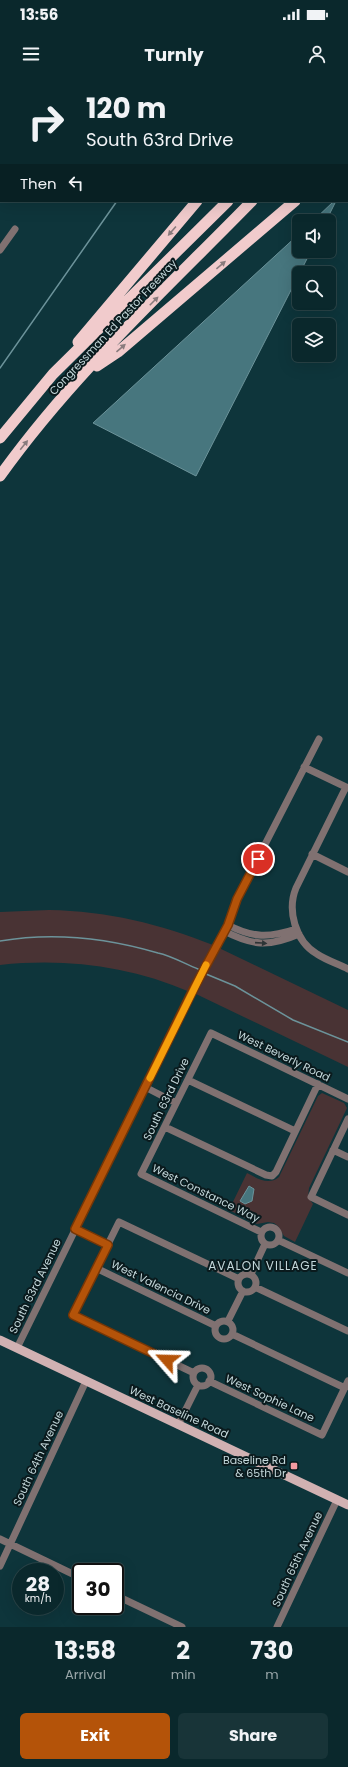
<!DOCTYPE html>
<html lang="en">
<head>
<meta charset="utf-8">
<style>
  :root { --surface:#0a282c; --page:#183438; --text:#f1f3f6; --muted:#99a6a9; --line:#2a4448; --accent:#b45309 }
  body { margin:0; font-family:Poppins,sans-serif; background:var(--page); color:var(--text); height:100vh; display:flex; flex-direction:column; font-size:15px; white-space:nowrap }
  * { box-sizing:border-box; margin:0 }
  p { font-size:13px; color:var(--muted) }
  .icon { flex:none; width:22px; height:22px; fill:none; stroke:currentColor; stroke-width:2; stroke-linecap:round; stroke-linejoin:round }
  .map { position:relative; height:1547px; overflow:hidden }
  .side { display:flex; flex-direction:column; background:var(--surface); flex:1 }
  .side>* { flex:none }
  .top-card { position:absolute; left:0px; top:0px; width:348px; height:122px; box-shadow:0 4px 16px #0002,0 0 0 1px var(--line); background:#0a282c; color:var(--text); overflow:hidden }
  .tools { position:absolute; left:292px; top:134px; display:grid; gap:8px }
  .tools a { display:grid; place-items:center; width:44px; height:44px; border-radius:6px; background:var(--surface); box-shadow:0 4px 16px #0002,0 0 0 1px var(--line); font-size:20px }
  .speed { position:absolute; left:12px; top:1483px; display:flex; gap:8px; font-size:20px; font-weight:700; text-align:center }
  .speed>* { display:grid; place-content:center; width:52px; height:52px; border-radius:50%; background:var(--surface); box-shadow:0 4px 16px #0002,0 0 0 1px var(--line); line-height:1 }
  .speed small { font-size:10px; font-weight:400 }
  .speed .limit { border:2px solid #111; border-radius:6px; background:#fff; color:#111 }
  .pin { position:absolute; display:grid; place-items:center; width:34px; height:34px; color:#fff; margin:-17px; border:2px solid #fff; border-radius:50%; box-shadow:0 1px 4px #0007 }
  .me { position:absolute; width:44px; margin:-22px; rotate:295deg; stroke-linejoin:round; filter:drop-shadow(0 0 3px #0008) }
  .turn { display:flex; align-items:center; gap:14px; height:84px; padding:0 20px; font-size:18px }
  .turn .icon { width:52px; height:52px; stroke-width:2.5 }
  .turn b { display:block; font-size:28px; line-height:34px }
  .then { display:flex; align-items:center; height:38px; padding:0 20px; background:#0003; gap:8px; font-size:15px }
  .eta { display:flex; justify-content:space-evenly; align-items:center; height:68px; text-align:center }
  .eta b { font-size:24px; font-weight:700; line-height:28px }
  .primary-button { display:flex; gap:8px; margin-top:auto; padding:8px 20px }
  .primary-button a { flex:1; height:46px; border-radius:6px; background:var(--accent); color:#fff; font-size:16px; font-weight:700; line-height:46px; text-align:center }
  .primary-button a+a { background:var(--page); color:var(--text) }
  .status { display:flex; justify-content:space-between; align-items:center; height:28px; padding:0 20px; background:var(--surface); direction:ltr }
  .status svg { height:11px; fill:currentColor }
  header { display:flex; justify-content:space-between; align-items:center; height:52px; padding:0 20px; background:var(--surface); font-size:18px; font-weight:700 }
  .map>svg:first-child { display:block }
  .green { fill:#493334 }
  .water { fill:#47767e; stroke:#6c939a }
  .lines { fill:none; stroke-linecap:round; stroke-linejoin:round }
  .stream { stroke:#6c939a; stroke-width:1.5 }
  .minor { stroke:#807171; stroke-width:7 }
  .major { stroke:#d1b1b2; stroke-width:9 }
  .highway { stroke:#f1cbcc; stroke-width:11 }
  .oneway { fill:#897b7d }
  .oneway2 { fill:#2d3436 }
  .route-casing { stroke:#753606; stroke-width:10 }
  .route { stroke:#b45309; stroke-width:7 }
  .slow { stroke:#f59e0b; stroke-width:7 }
  .poi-dot { fill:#f49aa0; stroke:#0a1a1d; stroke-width:1.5 }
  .labels { text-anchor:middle; stroke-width:4; stroke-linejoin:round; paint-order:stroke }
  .street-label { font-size:11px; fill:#c3d7da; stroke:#0a1a1d }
  .poi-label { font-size:11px; fill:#c3d7da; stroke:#0a1a1d; text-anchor:end }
  .neighbourhood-label { font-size:12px; letter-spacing:1px; fill:#c3d7da; stroke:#0a1a1d }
</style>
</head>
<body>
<div class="status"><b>13:56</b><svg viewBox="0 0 49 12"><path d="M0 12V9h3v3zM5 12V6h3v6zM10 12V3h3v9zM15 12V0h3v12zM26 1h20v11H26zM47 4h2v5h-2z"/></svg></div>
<header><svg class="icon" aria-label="menu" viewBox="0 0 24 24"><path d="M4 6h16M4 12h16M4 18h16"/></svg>Turnly<svg class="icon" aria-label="person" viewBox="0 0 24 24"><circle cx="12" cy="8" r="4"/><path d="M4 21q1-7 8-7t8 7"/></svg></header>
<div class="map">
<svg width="348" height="1547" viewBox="0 0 348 1547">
  <rect width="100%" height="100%" fill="#0e353b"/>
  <path class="green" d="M 49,830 C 107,831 160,844 213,865 L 190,912 C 129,886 66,878 0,885 L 0,832 Z
    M 219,868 L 348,930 L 348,987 L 196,914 Z
    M 322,1013 L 344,1023 L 347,1028 L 309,1108 L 308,1117 L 313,1124 L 295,1162 L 284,1156 L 278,1146 L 274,1143 L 268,1142 L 257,1144 L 229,1130 L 247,1093 C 257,1098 268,1106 279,1097 L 318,1016 Z"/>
  <path class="water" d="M 334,121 L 336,121 L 326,141 L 313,141 Z
    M 299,154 L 299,171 L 311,171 L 196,396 L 93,343 Z
    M 249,1106 L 254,1109 L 252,1121 L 245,1124 L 240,1121 Z"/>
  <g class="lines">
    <path class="stream" d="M 201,1 L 202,0
      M 0,288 L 117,121
      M 0,861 C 53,852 107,858 158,873 C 172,876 185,884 198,889
      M 206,894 L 235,906 L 293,940 L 348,962"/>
    <path class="minor" d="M 0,170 L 15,149
      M 304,687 L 348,708
      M 346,707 L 296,808 C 287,830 295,861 317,874 C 326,880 338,884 348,889
      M 312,774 L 348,792
      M 228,845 C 253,858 269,858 296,849
      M 224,851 C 253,866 269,867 299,854
      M 188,1000 L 295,1051
      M 145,1007 L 176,1023
      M 348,1039 L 311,1117 L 348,1135
      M 165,1047 L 266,1095 L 272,1096 L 276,1092 L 318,1004
      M 333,1070 L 348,1077
      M261 1156a9 9 0 1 1 18 0a9 9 0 1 1-18 0Z
      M 75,1149 L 108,1165
      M 261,1152 L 141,1094 L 211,953 L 348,1019
      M 278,1160 L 348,1193
      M 96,1188 L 216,1246
      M238 1203a9 9 0 1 1 18 0a9 9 0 1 1-18 0Z
      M 251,1194 L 265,1164
      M 255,1207 L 348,1251
      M215 1250a9 9 0 1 1 18 0a9 9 0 1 1-18 0Z
      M 228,1241 L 243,1211
      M 232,1254 L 345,1308
      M 17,1268 L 194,908 L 228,845 L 237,819 L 319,659
      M193 1297a9 9 0 1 1 18 0a9 9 0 1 1-18 0Z
      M 194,1293 L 73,1235 L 119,1142 L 239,1199
      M 209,1301 L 322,1355 L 348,1301
      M 178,1345 L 198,1305
      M 0,1459 L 81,1498
      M 0,1486 L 86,1301
      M 115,1515 L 182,1547
      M 277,1547 L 337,1420"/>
    <path class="major" d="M 0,1260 L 348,1425"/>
    <path class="highway" d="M 300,1 L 301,0
      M 338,1 L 339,0
      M 347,18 L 348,17
      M 347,70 L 348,69
      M 78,262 L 197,121
      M 97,286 L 118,272 L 295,121
      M 0,358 L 53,294 L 228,121
      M 0,396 C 72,295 165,210 252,121"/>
  </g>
  <defs><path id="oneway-solid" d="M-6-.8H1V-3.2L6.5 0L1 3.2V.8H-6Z"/></defs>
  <g class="oneway">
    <use href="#oneway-solid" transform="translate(172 151) rotate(131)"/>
    <use href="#oneway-solid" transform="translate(221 185) rotate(-40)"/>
    <use href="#oneway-solid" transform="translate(154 221) rotate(-45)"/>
    <use href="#oneway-solid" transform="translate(121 268) rotate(-41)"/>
    <use href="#oneway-solid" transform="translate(24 365) rotate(-51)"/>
  </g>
  <use class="oneway2" href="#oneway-solid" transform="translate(261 863) rotate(4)"/>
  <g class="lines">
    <g class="route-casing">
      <path id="route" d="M 167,1280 L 73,1235 L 108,1165 L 75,1149 L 194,908 L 228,845 L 237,819 L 258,779"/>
    </g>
    <use href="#route" class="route"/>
    <path class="slow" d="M 150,998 L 206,885"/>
  </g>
  <rect class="poi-dot" x="290" y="1382" width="8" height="8" rx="2"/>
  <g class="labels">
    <g class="street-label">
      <text transform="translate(113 247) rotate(-47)" y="4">Congressman Ed Pastor Freeway</text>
      <text transform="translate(284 976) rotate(26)" y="4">West Beverly Road</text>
      <text transform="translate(166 1019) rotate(-64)" y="4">South 63rd Drive</text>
      <text transform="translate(206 1113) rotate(26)" y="4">West Constance Way</text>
      <text transform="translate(35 1206) rotate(-64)" y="4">South 63rd Avenue</text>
      <text transform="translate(161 1207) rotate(26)" y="4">West Valencia Drive</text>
      <text transform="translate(270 1318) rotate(25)" y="4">West Sophie Lane</text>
      <text transform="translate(179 1332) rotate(25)" y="4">West Baseline Road</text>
      <text transform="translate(38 1378) rotate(-65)" y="4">South 64th Avenue</text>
      <text transform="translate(297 1479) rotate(-65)" y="4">South 65th Avenue</text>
    </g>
    <g class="poi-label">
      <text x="286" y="1384">Baseline Rd<tspan x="286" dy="13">&amp; 65th Dr</tspan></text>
    </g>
    <g class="neighbourhood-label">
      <text x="263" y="1190">AVALON VILLAGE</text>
    </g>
  </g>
</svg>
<div class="tools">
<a><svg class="icon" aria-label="sound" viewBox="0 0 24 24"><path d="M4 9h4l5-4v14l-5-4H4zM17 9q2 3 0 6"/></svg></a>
<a><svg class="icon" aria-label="search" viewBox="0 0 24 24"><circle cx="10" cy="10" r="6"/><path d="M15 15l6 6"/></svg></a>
<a><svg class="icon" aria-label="layers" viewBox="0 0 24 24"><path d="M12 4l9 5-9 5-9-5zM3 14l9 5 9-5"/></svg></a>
</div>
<div class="speed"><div>28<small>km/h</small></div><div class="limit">30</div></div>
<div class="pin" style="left:258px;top:779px;background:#d93025"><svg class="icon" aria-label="arrive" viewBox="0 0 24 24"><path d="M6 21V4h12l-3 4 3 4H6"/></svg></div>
<svg class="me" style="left:167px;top:1280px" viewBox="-20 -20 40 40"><path d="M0-17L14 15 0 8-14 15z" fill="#b45309" stroke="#fff" stroke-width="4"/></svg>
<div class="top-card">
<div class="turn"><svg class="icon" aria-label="right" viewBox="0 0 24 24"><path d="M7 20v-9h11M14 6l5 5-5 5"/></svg><div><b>120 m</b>South 63rd Drive</div></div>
<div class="then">Then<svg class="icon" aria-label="left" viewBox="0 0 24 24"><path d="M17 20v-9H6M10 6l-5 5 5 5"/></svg></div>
</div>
</div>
<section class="side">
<div class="eta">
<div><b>13:58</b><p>Arrival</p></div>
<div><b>2</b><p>min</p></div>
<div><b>730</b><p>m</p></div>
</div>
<div class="primary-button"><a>Exit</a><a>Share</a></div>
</section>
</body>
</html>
